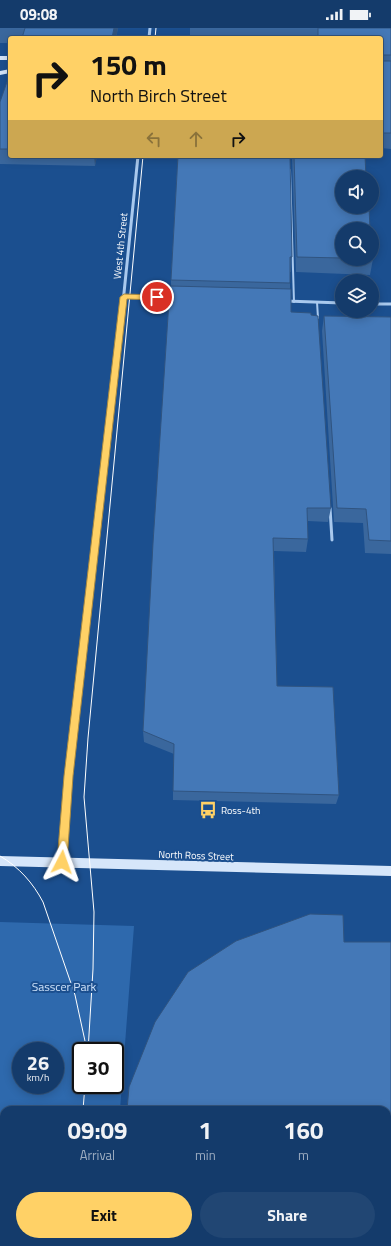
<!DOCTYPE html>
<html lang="en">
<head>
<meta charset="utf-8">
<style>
  :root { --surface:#143b6b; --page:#214673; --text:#f1f3f6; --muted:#9dadc1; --line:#33557e; --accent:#ffd166 }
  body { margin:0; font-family:"Titillium Web",sans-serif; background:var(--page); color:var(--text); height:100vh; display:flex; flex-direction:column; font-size:15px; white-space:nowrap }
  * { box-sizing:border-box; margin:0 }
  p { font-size:13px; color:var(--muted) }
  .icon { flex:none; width:22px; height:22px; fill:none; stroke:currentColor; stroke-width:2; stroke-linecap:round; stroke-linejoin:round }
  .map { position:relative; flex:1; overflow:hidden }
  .panel { position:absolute; left:0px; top:1078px; width:391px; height:140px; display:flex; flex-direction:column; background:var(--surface); border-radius:12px 12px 0 0; box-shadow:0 2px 10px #0003,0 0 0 1px var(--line) }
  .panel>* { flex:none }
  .hud { position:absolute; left:8px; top:8px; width:375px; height:122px; border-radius:4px; box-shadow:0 2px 10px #0003,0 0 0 1px var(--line); background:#ffd166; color:#111; overflow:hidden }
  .buttons { position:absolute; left:335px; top:142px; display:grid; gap:8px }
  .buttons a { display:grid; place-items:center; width:44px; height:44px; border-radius:50%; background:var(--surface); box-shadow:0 2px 10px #0003,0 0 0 1px var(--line); font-size:20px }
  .speed { position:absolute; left:12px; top:1014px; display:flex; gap:8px; font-size:20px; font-weight:700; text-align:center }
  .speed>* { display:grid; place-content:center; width:52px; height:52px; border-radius:50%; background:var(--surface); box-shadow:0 2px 10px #0003,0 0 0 1px var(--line); line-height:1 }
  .speed small { font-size:10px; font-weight:400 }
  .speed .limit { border:2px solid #111; border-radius:6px; background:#fff; color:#111 }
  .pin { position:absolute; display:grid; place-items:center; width:34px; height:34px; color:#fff; margin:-17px; border:2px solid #fff; border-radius:50%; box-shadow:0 1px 4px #0007 }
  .me { position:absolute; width:44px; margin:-22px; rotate:4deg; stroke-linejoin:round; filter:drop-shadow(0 0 3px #0008) }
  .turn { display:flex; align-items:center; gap:14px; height:84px; padding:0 16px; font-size:18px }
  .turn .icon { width:52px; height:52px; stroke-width:2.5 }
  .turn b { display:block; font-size:28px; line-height:34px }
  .lanes { display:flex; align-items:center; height:38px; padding:0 16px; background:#0003; justify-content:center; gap:20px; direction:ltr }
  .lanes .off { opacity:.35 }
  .eta { display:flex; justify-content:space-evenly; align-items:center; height:68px; text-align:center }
  .eta b { font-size:24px; font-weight:700; line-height:28px }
  .button { display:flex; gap:8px; margin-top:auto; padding:8px 16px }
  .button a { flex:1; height:46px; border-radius:24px; background:var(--accent); color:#111; font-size:16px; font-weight:700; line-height:46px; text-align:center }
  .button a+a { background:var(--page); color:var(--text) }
  .status { display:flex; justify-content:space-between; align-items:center; height:28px; padding:0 20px; background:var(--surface); direction:ltr }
  .status svg { height:11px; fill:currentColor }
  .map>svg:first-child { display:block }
  .green { fill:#2e69ad; fill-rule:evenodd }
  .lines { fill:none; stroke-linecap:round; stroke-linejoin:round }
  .lane-far1 { stroke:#a9c9ee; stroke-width:2 }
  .lane { stroke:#a9c9ee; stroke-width:3 }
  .street-far2 { stroke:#a9c9ee; stroke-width:3 }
  .street-far1 { stroke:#a9c9ee; stroke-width:3.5 }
  .street { stroke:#a9c9ee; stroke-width:5 }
  .secondary { fill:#d6e6fa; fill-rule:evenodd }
  .tram { stroke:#fff; stroke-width:1 }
  .wall { fill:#3a679d }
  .shaded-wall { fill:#305480 }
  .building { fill:#4478b7; stroke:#305480 }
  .route { fill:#ffd166; stroke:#a68842 }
  .labels { text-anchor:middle; stroke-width:4; stroke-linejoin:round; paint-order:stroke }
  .street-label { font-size:10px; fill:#fff; stroke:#1b4f8f }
  .poi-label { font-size:10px; fill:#fff; stroke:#1b4f8f; text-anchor:start }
  .near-park-label { font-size:12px; fill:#cfe3fa; stroke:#1b4f8f }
</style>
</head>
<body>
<div class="status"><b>09:08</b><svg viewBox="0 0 49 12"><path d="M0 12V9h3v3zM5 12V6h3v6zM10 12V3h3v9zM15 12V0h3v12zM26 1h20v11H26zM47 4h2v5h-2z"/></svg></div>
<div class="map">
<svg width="391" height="1218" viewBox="0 0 391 1218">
  <rect width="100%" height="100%" fill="#1b4f8f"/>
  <path class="green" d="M 0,894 L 134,898 L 120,1082 L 4,1082 L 4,1214 L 111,1214 L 110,1218 L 0,1218 ZM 21,1023 L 55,1023 L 55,1057 L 21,1057 ZM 81,1023 L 115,1023 L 115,1057 L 81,1057 Z"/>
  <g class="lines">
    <path class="lane-far1" d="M 290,142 L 294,274
      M 317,274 L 318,290"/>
    <path class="lane" d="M 330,480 L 332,512"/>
    <path class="street-far2" d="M 149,10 L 150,0
      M 124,269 L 174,270
      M 286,273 L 342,275
      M 372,276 L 391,276
      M 120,304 L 138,128"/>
    <path class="street-far1" d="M 74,701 L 120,303"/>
    <path class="street" d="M 62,834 L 75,700"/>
    <path class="secondary" d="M 0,28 L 10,28 L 10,32 L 0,32 Z
      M 10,41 L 10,45 L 0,47 L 0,43 Z
      M 0,828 L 391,838 L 391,848 L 0,838 Z"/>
    <path class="tram" d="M 155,10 L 156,0
      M 0,828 C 19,839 33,855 43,874 L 75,967 L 85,1013
      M 88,1023 L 93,941 L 94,884 L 84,769 L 88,710 L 143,128
      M 83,1082 L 85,1057
      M 71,1214 L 71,1218"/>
  </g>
  <path class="wall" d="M 0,0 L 118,0 L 116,10 L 10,10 L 10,15 L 0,15 Z
    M 190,0 L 391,0 L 391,121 L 381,120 L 381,10 L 190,10 Z
    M 10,45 L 10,128 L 97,128 L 95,138 L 0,136 L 0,74 Z
    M 178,128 L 292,229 L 291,244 L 290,244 L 290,261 L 291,284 L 331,480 L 328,494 L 308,493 L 308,511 L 306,524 L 274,523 L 277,658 L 339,767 L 336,776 L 173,772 L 173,763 L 174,726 L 144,714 L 143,703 L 171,258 L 171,252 Z
    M 292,128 L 365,128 L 342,201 L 342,231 L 373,231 L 370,247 L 296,244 Z
    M 324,288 L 391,289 L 391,526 L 365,525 L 363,495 L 334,494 L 322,303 Z"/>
  <path class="shaded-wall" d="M 114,0 L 118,0 L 116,10 L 112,10 Z
    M 94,128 L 97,128 L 95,138 Z"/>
  <path class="building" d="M 25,0 L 114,0 L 112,10 L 22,10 Z
    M 318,0 L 391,0 L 391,27 L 383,27 L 383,33 L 391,33 L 391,105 L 381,105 L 381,10 L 318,10 Z
    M 10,45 L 10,121 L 0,121 L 0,74 Z
    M 178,128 L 290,128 L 292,229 L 290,229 L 290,255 L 171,252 Z
    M 294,128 L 365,128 L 366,149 L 342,149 L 342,179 L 369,179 L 370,201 L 342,201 L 342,230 L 297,229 Z
    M 170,258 L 291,261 L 291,284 L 311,285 L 311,287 L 318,288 L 331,480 L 307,480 L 308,511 L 273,510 L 277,658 L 333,659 L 339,767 L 173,763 L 174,716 L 143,703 L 153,515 Z
    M 324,288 L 391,289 L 391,513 L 369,512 L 366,481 L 337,480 Z
    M 310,886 L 343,887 L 344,914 L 391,914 L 391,1218 L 119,1218 L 119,1214 L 387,1214 L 387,1082 L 127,1082 L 129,1059 L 155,994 L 188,944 L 236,913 Z"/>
  <path class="route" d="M 124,266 L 157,267 L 161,269 L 157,272 L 127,271 L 73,748 L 67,834 L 66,838 L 62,839 L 59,838 L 57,834 L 64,748 L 120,269 Z"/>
  <defs>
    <g id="bus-bare" transform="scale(1.38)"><path d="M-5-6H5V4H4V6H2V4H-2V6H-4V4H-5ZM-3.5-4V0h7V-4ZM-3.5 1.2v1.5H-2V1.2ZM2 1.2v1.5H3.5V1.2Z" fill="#ffd166" stroke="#1b4f8f" stroke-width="2.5" paint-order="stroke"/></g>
  </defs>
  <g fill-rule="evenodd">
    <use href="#bus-bare" x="208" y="782"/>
  </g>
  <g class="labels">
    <g class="street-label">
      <text transform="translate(120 218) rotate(-84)" y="4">West 4th Street</text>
      <text transform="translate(196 827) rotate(2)" y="4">North Ross Street</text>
    </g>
    <g class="poi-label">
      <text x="221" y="786">Ross-4th</text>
    </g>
    <g class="near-park-label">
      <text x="64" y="963">Sasscer Park</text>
    </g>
  </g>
</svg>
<div class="buttons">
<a><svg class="icon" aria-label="sound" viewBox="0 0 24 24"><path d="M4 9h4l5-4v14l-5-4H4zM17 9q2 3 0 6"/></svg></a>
<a><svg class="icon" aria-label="search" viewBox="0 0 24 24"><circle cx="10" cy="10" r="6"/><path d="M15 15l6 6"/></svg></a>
<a><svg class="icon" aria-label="layers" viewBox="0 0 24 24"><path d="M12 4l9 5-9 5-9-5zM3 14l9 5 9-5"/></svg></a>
</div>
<div class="speed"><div>26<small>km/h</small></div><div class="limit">30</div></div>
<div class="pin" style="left:157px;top:269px;background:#d93025"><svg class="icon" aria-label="arrive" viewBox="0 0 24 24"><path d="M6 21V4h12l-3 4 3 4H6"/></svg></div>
<svg class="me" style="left:62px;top:834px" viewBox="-20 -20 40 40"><path d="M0-17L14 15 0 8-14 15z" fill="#ffd166" stroke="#fff" stroke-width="4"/></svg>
<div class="hud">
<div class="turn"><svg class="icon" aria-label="right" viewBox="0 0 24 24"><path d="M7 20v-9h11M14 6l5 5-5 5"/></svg><div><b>150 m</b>North Birch Street</div></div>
<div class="lanes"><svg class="icon off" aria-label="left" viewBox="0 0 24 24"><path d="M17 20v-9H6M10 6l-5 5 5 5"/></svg><svg class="icon off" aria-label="ahead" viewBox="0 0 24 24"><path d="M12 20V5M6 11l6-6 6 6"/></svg><svg class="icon" aria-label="right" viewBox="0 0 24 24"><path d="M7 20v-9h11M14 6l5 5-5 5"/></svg></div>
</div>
<section class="panel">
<div class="eta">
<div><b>09:09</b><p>Arrival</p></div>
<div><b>1</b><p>min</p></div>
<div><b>160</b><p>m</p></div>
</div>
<div class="button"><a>Exit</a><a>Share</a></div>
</section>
</div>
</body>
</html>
